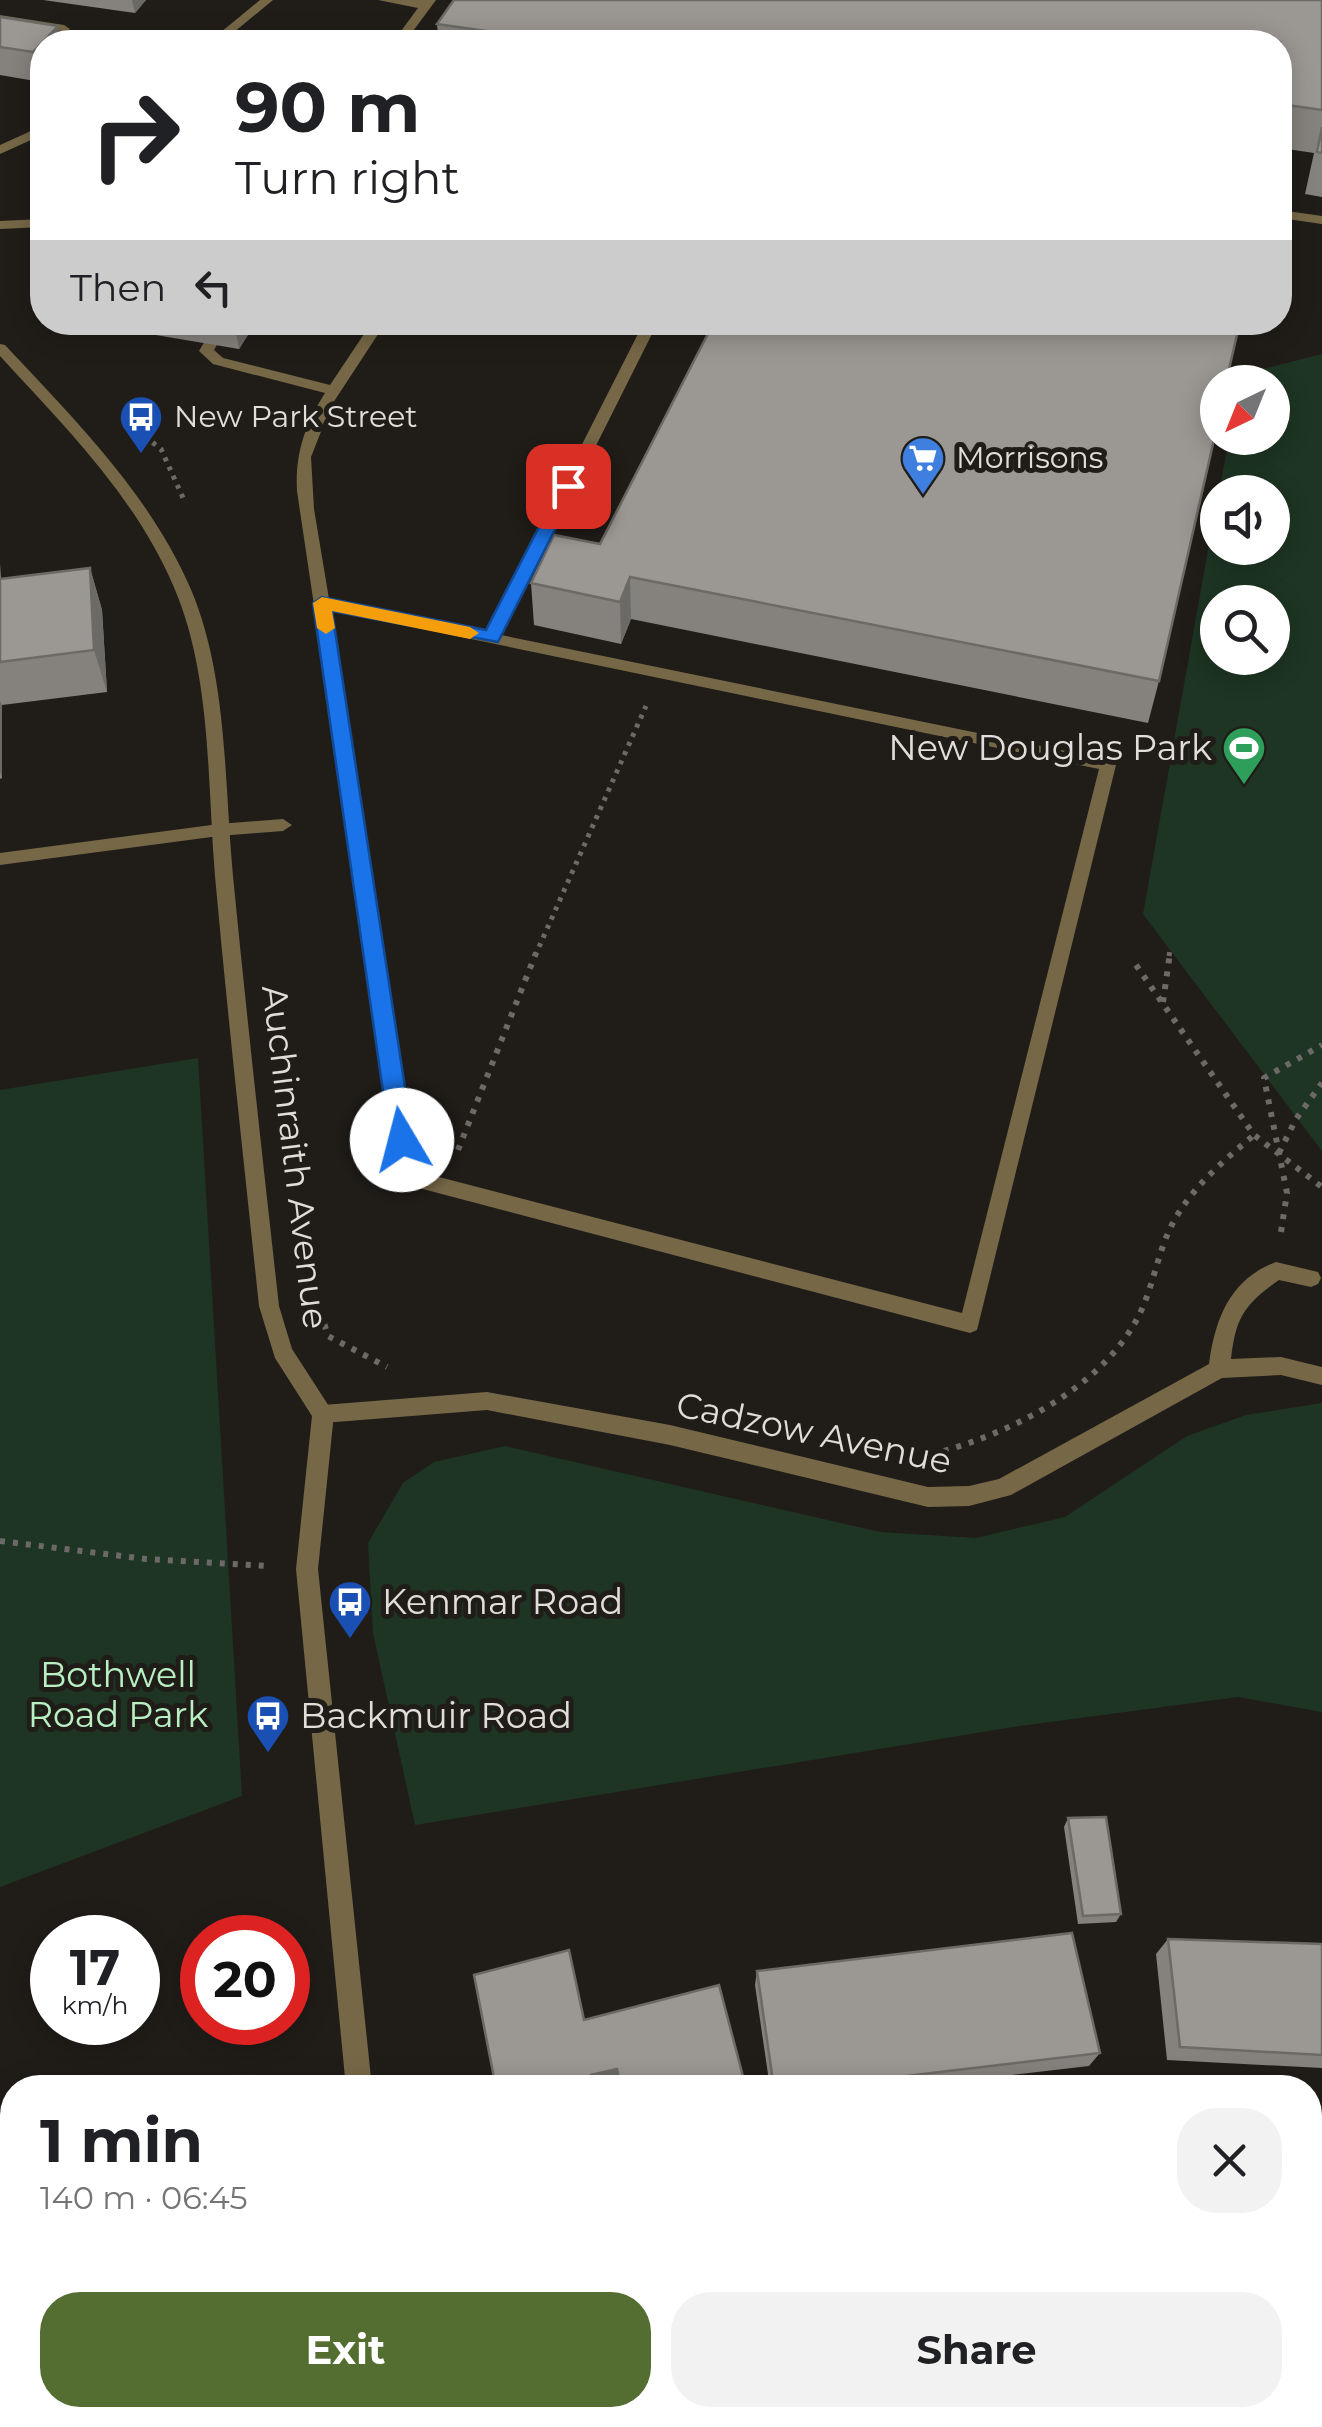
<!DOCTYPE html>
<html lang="en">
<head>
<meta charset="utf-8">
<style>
  :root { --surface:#fff; --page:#f2f2f2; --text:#202124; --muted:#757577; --accent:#536e30 }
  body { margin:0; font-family:Montserrat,sans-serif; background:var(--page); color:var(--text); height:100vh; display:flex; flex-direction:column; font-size:38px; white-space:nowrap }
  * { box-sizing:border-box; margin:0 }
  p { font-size:32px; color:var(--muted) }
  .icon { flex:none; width:55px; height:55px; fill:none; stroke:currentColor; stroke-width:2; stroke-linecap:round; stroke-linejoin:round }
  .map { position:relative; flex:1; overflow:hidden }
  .sheet { position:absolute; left:0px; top:2075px; width:1322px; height:352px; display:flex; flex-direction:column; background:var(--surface); border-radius:40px 40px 0 0; box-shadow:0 5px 25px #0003 }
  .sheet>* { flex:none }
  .banner { position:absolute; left:30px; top:30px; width:1262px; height:305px; border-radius:40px; box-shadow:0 5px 25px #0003; background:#fff; color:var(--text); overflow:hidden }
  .needle { width:65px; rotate:223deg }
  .tools { position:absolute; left:1200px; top:365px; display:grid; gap:20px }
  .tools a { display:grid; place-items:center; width:90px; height:90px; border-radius:50%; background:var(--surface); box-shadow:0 5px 25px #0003; font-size:50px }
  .speed { position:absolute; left:30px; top:1915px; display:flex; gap:20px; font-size:50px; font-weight:700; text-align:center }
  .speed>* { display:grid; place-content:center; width:130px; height:130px; border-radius:50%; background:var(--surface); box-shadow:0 5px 25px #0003; line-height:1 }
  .speed small { font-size:25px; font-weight:400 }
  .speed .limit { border:15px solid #d22; background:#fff; color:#111 }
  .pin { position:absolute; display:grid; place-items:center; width:85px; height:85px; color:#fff; margin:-42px; border-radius:20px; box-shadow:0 5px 15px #0006 }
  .me { position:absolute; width:110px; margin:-55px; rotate:352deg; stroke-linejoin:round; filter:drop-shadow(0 0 8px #0008) }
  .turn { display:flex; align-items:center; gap:35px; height:210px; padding:0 40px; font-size:45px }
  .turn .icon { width:130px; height:130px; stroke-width:2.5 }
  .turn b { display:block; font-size:70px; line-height:85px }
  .then { display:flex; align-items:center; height:95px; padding:0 40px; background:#0003; gap:20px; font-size:38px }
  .round { display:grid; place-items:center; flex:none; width:105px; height:105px; border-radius:40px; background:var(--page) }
  .summary { display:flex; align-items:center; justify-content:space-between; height:170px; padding:0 40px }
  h1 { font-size:60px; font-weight:700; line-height:75px }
  .cta { display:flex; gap:20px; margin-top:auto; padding:20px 40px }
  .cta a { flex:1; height:115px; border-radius:40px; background:var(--accent); color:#fff; font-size:40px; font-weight:700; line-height:115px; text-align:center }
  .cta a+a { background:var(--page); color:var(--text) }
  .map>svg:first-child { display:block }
  .green { fill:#1e3523; fill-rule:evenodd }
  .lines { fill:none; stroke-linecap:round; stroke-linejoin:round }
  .path-far2 { stroke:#6c6966; stroke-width:4; stroke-dasharray:4 5; stroke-linecap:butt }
  .path-far1 { stroke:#6c6966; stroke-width:5; stroke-dasharray:4 6; stroke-linecap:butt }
  .path { stroke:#6c6966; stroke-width:6; stroke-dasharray:5 8; stroke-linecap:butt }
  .lane { fill:#766847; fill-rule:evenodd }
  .street { fill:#766847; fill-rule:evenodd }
  .wall { fill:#85827e }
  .shaded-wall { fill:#6c6a67 }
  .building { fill:#9b9793; stroke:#6c6a67; stroke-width:2.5 }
  .route { fill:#1a73e8; stroke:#114b97; stroke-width:2.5 }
  .slow { fill:#f59e0b }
  .labels { text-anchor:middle; stroke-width:10; stroke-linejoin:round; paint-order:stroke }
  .far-poi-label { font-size:30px; fill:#e0dddb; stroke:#201d19; text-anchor:start }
  .poi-label { font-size:35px; fill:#e0dddb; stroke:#201d19; text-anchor:start }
  .street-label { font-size:35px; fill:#e0dddb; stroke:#201d19 }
  .park-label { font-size:35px; fill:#b8efc3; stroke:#201d19 }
</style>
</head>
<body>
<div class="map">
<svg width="1322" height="2427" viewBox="0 0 1322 2427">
  <rect width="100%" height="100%" fill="#201d19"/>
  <path class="green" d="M 1322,354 L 1322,1151 L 1143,914 L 1217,500 L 1218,548 L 1272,548 L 1272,492 L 1219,492 L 1229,438 L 1272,438 L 1272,382 L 1239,382 L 1240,375 ZM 1218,602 L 1272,602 L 1272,658 L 1218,658 Z
    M 198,1058 L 242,1796 L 0,1887 L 0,1090 Z
    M 1322,1403 L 1322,1712 L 1238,1697 L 1013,1727 L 415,1825 L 373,1633 L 368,1543 L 403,1483 L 434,1462 L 505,1446 L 880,1532 L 976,1538 L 1065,1517 L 1187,1436 L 1246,1415 Z"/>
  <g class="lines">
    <path class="path-far2" d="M 120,417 L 133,427"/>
    <path class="path-far1" d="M 129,424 L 161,449 L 184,500
      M 535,956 L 646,706
      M 1169,956 L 1170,950"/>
    <path class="path" d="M 1136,965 L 1254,1135 L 1322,1187
      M 1163,1002 L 1170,953
      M 458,1150 L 536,953
      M 1279,1153 L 1296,1119 L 1322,1083
      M 1281,1232 L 1287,1193 L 1264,1078 L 1322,1045
      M 313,1287 L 328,1336 L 387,1367
      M 944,1451 C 1013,1431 1095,1390 1133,1326 C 1151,1297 1155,1263 1168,1233 C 1186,1192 1221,1163 1254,1135
      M 0,1541 L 146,1559 L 267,1566"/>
    <path class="lane" d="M 378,0 L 436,0 L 405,42 L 393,42 L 418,8 Z
      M 0,15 L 64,25 L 70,29 L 64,33 L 0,23 Z
      M 224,29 L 232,29 L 256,42 L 241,42 L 224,35 Z
      M 1280,210 L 1322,216 L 1322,224 L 1280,218 Z
      M 42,219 L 42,227 L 0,229 L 0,221 Z
      M 216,322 L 230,322 L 214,350 L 223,358 L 330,385 L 372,322 L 386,322 L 331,406 L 311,457 L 314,509 L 329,599 L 487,632 L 644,322 L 658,322 L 501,635 L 1114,761 L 1116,765 L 977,1330 L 970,1333 L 400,1183 L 297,491 C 295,453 305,425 325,393 L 213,364 L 199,351 ZM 331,610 L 1099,769 L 962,1313 L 416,1171 Z
      M 283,819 L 292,825 L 283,831 L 219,836 L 0,865 L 0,853 L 219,824 Z
      M 1276,1262 L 1318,1272 L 1321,1278 L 1318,1284 L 1311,1287 L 1279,1280 C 1244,1305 1236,1317 1231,1359 L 1281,1357 L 1322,1367 L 1322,1385 L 1281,1375 L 1222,1378 L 1011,1495 L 969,1506 L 928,1507 L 670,1445 L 487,1410 L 323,1423 L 315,1421 L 312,1414 L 315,1407 L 323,1405 L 487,1392 L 670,1425 L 928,1487 L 969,1486 L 999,1479 L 1209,1364 C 1215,1319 1230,1279 1276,1262 Z"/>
    <path class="street" d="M 260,0 L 273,0 L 222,42 L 209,42 Z
      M 42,126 L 42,135 L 0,154 L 0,145 Z
      M 0,344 L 5,345 C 74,419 147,491 189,585 C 228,673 224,781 233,876 C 247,1019 263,1163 279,1306 L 292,1349 L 334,1414 L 318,1569 L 372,2088 L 346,2088 L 296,1569 L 312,1416 L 275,1358 L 259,1306 C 244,1163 228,1020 215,876 C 207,781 212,674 173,585 C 134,495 65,427 0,356 Z
      M 1310,2193 L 1322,2194 L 1322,2220 L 1310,2219 Z
      M 391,2415 L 437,2415 L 433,2425 L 428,2427 L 382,2427 L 386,2417 Z"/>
  </g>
  <path class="wall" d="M 43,0 L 146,0 L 135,13 Z
    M 1322,0 L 1322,197 L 1305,194 L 1314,153 L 1280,148 L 1280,42 L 433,42 L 438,36 L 437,24 Z
    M 0,17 L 42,42 L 42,80 L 41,82 L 0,75 Z
    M 142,322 L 256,322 L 239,349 L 144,333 Z
    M 554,535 L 1159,681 L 1148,723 L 631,619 L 621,644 L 534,625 L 531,583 Z
    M 0,563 L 1,579 L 90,568 L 102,610 L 107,692 L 2,705 L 2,778 L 0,779 Z
    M 1068,1818 L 1121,1914 L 1116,1922 L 1078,1924 L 1064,1827 Z
    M 1168,1939 L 1322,1944 L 1322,2068 L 1167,2060 L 1156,1954 Z
    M 757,1971 L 1100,2053 L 1089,2066 L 902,2088 L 770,2088 L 755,1985 Z
    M 882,2415 L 1137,2415 L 1139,2427 L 884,2427 Z
    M 1181,2415 L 1310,2415 L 1322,2427 L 1182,2427 Z"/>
  <path class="shaded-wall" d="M 132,0 L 146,0 L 135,13 Z
    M 58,26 L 62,42 L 42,42 L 42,80 L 41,82 L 33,52 Z
    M 243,322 L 256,322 L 239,349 L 236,333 Z
    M 90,568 L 102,610 L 107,692 L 94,650 Z
    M 630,577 L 631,619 L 621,644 L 620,602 Z
    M 0,701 L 2,705 L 2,778 L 0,772 Z
    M 617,2069 L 618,2088 L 593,2088 L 591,2075 Z
    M 115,2415 L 135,2415 L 119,2427 L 99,2427 Z"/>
  <path class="building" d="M 454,0 L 1322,0 L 1322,110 L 1280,104 L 1280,42 L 862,42 L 848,40 L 847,42 L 562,42 L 437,24 Z
    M 0,17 L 58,26 L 33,52 L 0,47 Z
    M 1322,127 L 1322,153 L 1317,152 Z
    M 175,322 L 243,322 L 236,333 Z
    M 714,322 L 1240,322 L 1226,382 L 1218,382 L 1218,422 L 1159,681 L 630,577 L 620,602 L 531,583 L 554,535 L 600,544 Z
    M 90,568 L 94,650 L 0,662 L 0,579 Z
    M 1106,1817 L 1121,1914 L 1083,1916 L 1068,1818 Z
    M 1072,1933 L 1100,2053 L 805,2088 L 774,2088 L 757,1971 Z
    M 1168,1939 L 1322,1944 L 1322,2055 L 1180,2047 Z
    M 569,1950 L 584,2020 L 719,1985 L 746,2088 L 621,2088 L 617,2069 L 591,2075 L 594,2088 L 496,2088 L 474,1975 Z
    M 1310,2339 L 1322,2340 L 1322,2427 L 1196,2427 L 1195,2415 L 1310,2415 Z
    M 12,2341 L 12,2415 L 115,2415 L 99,2427 L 0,2427 L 0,2350 Z
    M 889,2415 L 1137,2415 L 1139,2427 L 891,2427 Z"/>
  <path class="route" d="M 568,480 L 577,486 L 498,642 L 332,611 L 413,1140 L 402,1148 L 390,1140 L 313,603 L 322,597 L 486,630 L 560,486 Z"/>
  <path class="slow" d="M 322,597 L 470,627 L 479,633 L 470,639 L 332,611 L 335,628 L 326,634 L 317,628 L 313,603 Z"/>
  <defs>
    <g id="bus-pin" transform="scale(2.25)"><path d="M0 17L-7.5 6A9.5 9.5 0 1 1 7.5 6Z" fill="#1a4fb4" stroke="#201d19"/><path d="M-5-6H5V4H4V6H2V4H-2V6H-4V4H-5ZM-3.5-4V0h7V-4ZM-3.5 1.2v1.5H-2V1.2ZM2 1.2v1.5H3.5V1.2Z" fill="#fff"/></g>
    <g id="supermarket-pin" transform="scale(2.25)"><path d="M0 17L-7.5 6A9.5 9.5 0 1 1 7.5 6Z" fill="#3f7fe0" stroke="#201d19"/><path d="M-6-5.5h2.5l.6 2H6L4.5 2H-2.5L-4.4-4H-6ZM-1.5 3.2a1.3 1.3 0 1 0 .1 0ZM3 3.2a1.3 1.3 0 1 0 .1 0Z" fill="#fff"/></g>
    <g id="stadium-pin" transform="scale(2.25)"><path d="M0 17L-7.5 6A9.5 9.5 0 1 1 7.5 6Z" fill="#2e9e5b" stroke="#201d19"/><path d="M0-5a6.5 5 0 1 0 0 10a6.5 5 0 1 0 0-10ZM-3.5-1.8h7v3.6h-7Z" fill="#fff"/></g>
  </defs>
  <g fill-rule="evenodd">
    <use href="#bus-pin" x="141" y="417"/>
    <use href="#supermarket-pin" x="923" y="458"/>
    <use href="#stadium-pin" x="1244" y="748"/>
    <use href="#bus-pin" x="350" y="1602"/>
    <use href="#bus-pin" x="268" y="1716"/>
  </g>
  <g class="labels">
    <g class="far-poi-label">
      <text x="174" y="427">New Park Street</text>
      <text x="956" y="468">Morrisons</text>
    </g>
    <g class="poi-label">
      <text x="1212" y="760" text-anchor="end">New Douglas Park</text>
      <text x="382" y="1614">Kenmar Road</text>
      <text x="300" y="1728">Backmuir Road</text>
    </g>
    <g class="street-label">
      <text transform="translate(295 1157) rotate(83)" y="12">Auchinraith Avenue</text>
      <text transform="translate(814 1433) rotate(12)" y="12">Cadzow Avenue</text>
    </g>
    <g class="park-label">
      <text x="118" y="1687">Bothwell<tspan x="118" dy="40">Road Park</tspan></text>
    </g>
  </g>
</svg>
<div class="tools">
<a><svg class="needle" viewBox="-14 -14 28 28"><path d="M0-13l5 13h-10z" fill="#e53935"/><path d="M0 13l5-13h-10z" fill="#757577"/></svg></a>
<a><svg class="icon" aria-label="sound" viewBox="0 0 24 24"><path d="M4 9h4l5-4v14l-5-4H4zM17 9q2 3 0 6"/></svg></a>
<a><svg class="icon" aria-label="search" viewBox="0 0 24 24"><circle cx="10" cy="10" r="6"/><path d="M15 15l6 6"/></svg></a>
</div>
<div class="speed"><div>17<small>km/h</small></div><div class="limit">20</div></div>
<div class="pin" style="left:568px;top:486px;background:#d93025"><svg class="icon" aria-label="arrive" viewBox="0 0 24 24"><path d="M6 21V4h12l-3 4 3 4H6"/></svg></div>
<svg class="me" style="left:402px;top:1140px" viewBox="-20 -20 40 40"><circle r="19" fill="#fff"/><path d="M0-13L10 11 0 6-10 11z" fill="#1a73e8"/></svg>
<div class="banner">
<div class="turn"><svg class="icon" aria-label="right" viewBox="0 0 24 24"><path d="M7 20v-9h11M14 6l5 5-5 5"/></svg><div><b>90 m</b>Turn right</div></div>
<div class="then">Then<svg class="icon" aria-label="left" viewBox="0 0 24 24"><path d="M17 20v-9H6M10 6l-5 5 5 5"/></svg></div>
</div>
<section class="sheet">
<div class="summary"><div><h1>1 min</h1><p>140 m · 06:45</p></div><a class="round"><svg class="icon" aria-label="close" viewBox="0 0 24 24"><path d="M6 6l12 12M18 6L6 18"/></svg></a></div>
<div class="cta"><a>Exit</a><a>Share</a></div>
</section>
</div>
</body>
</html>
